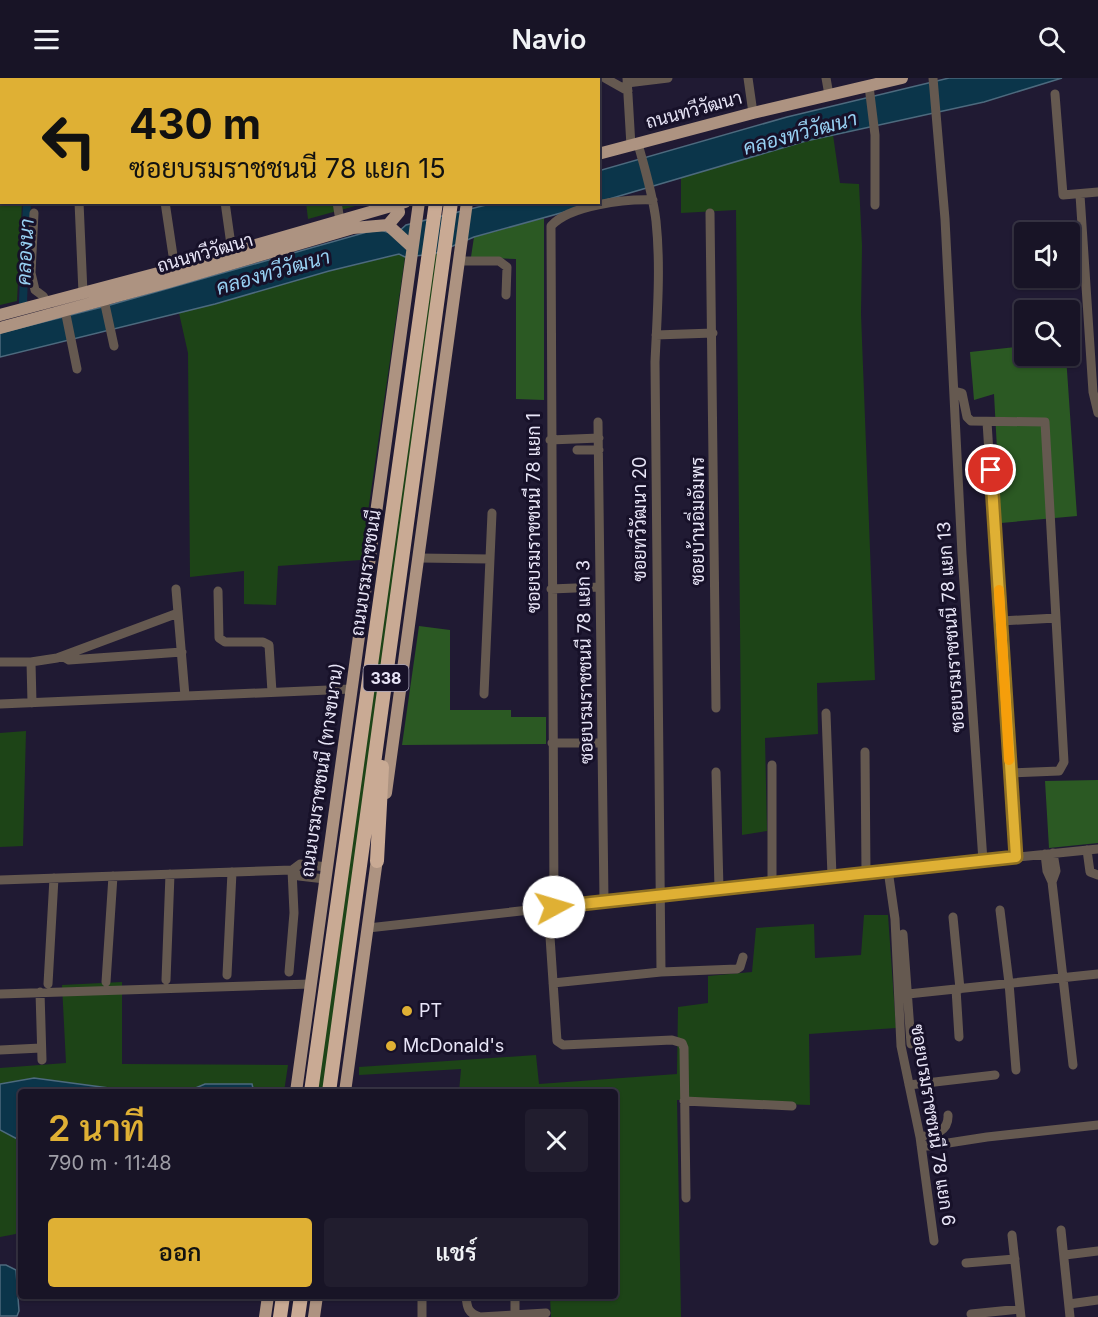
<!DOCTYPE html>
<html lang="th">
<head>
<meta charset="utf-8">
<style>
  :root { --surface:#181426; --page:#211d2e; --text:#f1f3f6; --muted:#9f9ea7; --line:#363343; --accent:#dfb034 }
  body { margin:0; font-family:Inter,Sarabun,sans-serif; background:var(--page); color:var(--text); height:100vh; display:flex; flex-direction:column; font-size:22px; white-space:nowrap }
  * { box-sizing:border-box; margin:0 }
  p { font-size:20px; color:var(--muted) }
  .icon { flex:none; width:33px; height:33px; fill:none; stroke:currentColor; stroke-width:2; stroke-linecap:round; stroke-linejoin:round }
  .map { position:relative; flex:1; overflow:hidden }
  .drawer { position:absolute; left:18px; top:1011px; width:600px; height:210px; display:flex; flex-direction:column; background:var(--surface); border-radius:6px; box-shadow:0 2px 4px #0004,0 0 0 2px var(--line) }
  .drawer>* { flex:none }
  .guide { position:absolute; left:0px; top:0px; width:600px; height:126px; box-shadow:0 2px 4px #0004,0 0 0 2px var(--line); background:#dfb034; color:#111; overflow:hidden }
  .buttons { position:absolute; left:1014px; top:144px; display:grid; gap:12px }
  .buttons a { display:grid; place-items:center; width:66px; height:66px; border-radius:6px; background:var(--surface); box-shadow:0 2px 4px #0004,0 0 0 2px var(--line); font-size:30px }
  .pin { position:absolute; display:grid; place-items:center; width:51px; height:51px; color:#fff; margin:-26px; border:3px solid #fff; border-radius:50%; box-shadow:0 2px 6px #0007 }
  .me { position:absolute; width:66px; margin:-33px; rotate:84deg; stroke-linejoin:round; filter:drop-shadow(0 0 4px #0008) }
  .turn { display:flex; align-items:center; gap:21px; height:126px; padding:0 30px; font-size:27px }
  .turn .icon { width:78px; height:78px; stroke-width:2.5 }
  .turn b { display:block; font-size:42px; line-height:51px }
  .round { display:grid; place-items:center; flex:none; width:63px; height:63px; border-radius:6px; background:var(--page) }
  .overview { display:flex; align-items:center; justify-content:space-between; height:102px; padding:0 30px }
  h1 { font-size:36px; font-weight:600; line-height:45px; color:var(--accent) }
  .cta { display:flex; gap:12px; margin-top:auto; padding:12px 30px }
  .cta a { flex:1; height:69px; border-radius:6px; background:var(--accent); color:#111; font-size:24px; font-weight:600; line-height:69px; text-align:center }
  .cta a+a { background:var(--page); color:var(--text) }
  header { display:flex; justify-content:space-between; align-items:center; height:78px; padding:0 30px; background:var(--surface); font-size:27px; font-weight:600 }
  .map>svg:first-child { display:block }
  .green { fill:#1d4417 }
  .forest { fill:#2b5923 }
  .water { fill:#0b354a; stroke:#4d6a7e; stroke-width:1.5 }
  .lines { fill:none; stroke-linecap:round; stroke-linejoin:round }
  .canal { stroke:#0b354a; stroke-width:8 }
  .minor { stroke:#655950; stroke-width:9 }
  .major { stroke:#ad9381; stroke-width:12 }
  .highway { stroke:#c9aa94; stroke-width:14 }
  .route-casing { stroke:#917222; stroke-width:15 }
  .route { stroke:#dfb034; stroke-width:10 }
  .slow { stroke:#f59e0b; stroke-width:10 }
  .poi-dot { fill:#dfb034; stroke:#171129; stroke-width:2 }
  .labels { text-anchor:middle; stroke-width:6; stroke-linejoin:round; paint-order:stroke }
  .shield { fill:#171129; stroke:#a9a5b9; stroke-width:1.5 }
  .shield-label { font-size:16px; font-weight:bold; fill:#e8e5f7 }
  .street-label { font-size:18px; fill:#e8e5f7; stroke:#171129 }
  .poi-label { font-size:18px; fill:#e8e5f7; stroke:#171129; text-anchor:start }
  .water-label { font-size:20px; font-style:italic; fill:#97d0f2; stroke:#171129 }
</style>
</head>
<body>
<header><svg class="icon" aria-label="menu" viewBox="0 0 24 24"><path d="M4 6h16M4 12h16M4 18h16"/></svg>Navio<svg class="icon" aria-label="search" viewBox="0 0 24 24"><circle cx="10" cy="10" r="6"/><path d="M15 15l6 6"/></svg></header>
<div class="map">
<svg width="1098" height="1239" viewBox="0 0 1098 1239">
  <rect width="100%" height="100%" fill="#201a33"/>
  <path class="green" d="M 833,57 L 840,105 L 859,106 L 862,168 L 861,236 L 875,602 L 817,605 L 818,656 L 765,660 L 767,753 L 742,757 L 736,132 L 681,135 L 681,100 L 806,63 Z
    M 0,81 L 2,124 L 22,125 L 17,223 L 0,227 Z
    M 306,124 L 366,125 L 308,141 Z
    M 441,173 L 325,1014 L 317,1014 L 434,176 Z
    M 399,176 L 405,179 L 361,482 L 278,488 L 276,527 L 244,526 L 244,493 L 190,499 L 188,275 L 179,235 L 329,193 Z
    M 26,653 L 23,768 L 0,769 L 0,655 Z
    M 864,837 L 888,837 L 896,950 L 809,956 L 810,1027 L 677,1022 L 681,1239 L 551,1239 L 550,1218 L 615,1218 L 615,1014 L 459,1014 L 461,991 L 359,997 L 359,989 L 536,977 L 539,1006 L 677,996 L 678,929 L 708,925 L 708,898 L 752,894 L 756,850 L 814,846 L 815,880 L 861,877 Z
    M 122,904 L 122,986 L 288,987 L 284,1014 L 21,1014 L 21,1155 L 0,1159 L 0,990 L 66,985 L 62,907 Z"/>
  <path class="forest" d="M 544,140 L 544,322 L 516,321 L 516,181 L 471,179 L 474,159 Z
    M 1024,268 L 1024,278 L 1066,278 L 1077,438 L 1001,445 L 994,316 L 974,322 L 970,274 Z
    M 419,548 L 450,552 L 450,632 L 511,632 L 511,639 L 546,639 L 546,666 L 402,667 Z
    M 1098,702 L 1098,765 L 1049,770 L 1045,703 Z"/>
  <path class="water" d="M 949,0 L 1062,0 L 984,24 L 806,63 L 599,124 L 598,93 L 787,39 Z
    M 494,125 L 597,125 L 474,159 L 434,176 L 405,179 L 399,176 L 329,193 L 215,226 L 0,279 L 0,255 L 110,227 L 367,154 L 381,152 L 395,157 L 406,147 Z
    M 34,1000 L 124,1012 L 129,1014 L 21,1014 L 21,1062 L 19,1062 L 0,1052 L 0,1006 Z
    M 205,1006 L 252,1006 L 254,1014 L 186,1014 Z
    M 0,1187 L 6,1187 L 16,1192 L 19,1233 L 17,1238 L 0,1238 Z"/>
  <g class="lines">
    <path class="canal" d="M 34,2 L 34,0
      M 23,224 L 27,124"/>
    <path class="minor" d="M 74,0 L 74,2
      M 147,0 L 147,2
      M 208,0 L 208,2
      M 319,0 L 319,2
      M 377,0 L 377,2
      M 605,0 L 628,13
      M 627,0 L 631,68
      M 748,0 L 753,35
      M 826,0 L 829,17
      M 933,0 L 945,141 L 962,476 L 983,783
      M 627,5 L 668,0
      M 869,8 L 875,57 L 875,127
      M 1055,16 L 1063,117 L 1098,114
      M 638,66 C 645,91 653,117 656,143 C 661,190 657,238 655,284 L 661,894
      M 1080,117 L 1093,314 L 1098,335
      M 79,124 L 83,215
      M 165,124 L 175,191
      M 225,124 L 232,174
      M 337,124 L 340,143
      M 34,135 L 31,195 L 35,212 L 43,218 L 47,224
      M 710,135 L 716,630
      M 459,183 L 499,183 L 507,189 L 506,217
      M 104,222 L 114,268
      M 65,232 L 77,291
      M 656,257 L 713,255
      M 954,313 L 962,315 L 967,339 L 971,343 L 1045,344 L 1064,684 L 1059,693 L 1010,695
      M 598,344 L 604,823
      M 987,344 L 1015,779
      M 550,362 L 599,360
      M 577,372 L 599,372
      M 419,480 L 490,481
      M 176,511 L 185,618
      M 551,511 L 600,509
      M 218,513 L 219,560 L 225,564 L 263,564 L 269,567 L 272,614
      M 1001,543 L 1056,540
      M 62,578 L 69,582 L 182,574
      M 0,584 L 31,584 L 57,580 L 178,535
      M 31,584 L 32,625
      M 484,616 L 492,435
      M 0,626 L 351,611
      M 826,635 L 832,798
      M 552,665 L 602,665
      M 865,674 L 866,794
      M 716,694 L 719,811
      M 1087,772 L 1090,794 L 1098,797
      M 1053,775 L 1056,793 L 1052,804 L 1073,987
      M 1045,776 L 1047,793 L 1052,804
      M 888,792 L 895,841 L 901,968 L 920,1059 L 934,1163
      M 325,801 L 299,798 L 292,792 L 300,786 L 327,789
      M 0,802 L 292,792 L 294,835 L 289,894
      M 772,805 L 772,687
      M 548,829 L 557,963 L 563,967 L 672,962 L 682,965 L 684,970 L 686,1120
      M 554,829 L 551,148 C 570,127 625,121 653,122
      M 1000,832 L 1009,905 L 1016,992
      M 953,839 L 960,911
      M 368,850 L 888,792 L 1098,771
      M 903,856 L 911,966
      M 227,897 L 232,794
      M 166,902 L 170,796
      M 106,904 L 113,798
      M 553,905 L 661,894 L 737,891 L 740,889 L 743,879
      M 48,906 L 54,800
      M 956,911 L 959,959
      M 40,914 L 42,982
      M 0,916 L 311,906
      M 908,916 L 1098,896
      M 0,972 L 41,970
      M 909,1007 L 995,997
      M 684,1023 L 792,1028
      M 920,1059 C 934,1057 949,1054 948,1037
      M 921,1067 L 929,1068 L 987,1059 L 1098,1047
      M 1061,1152 L 1070,1239
      M 1012,1157 L 1021,1239
      M 1065,1177 L 1098,1173
      M 966,1185 L 1015,1181
      M 422,1218 L 422,1239
      M 466,1218 C 467,1230 468,1235 480,1239 L 546,1235
      M 515,1218 L 515,1239
      M 1069,1226 L 1098,1222
      M 971,1236 L 1020,1231"/>
    <path class="major" d="M 436,2 L 436,0
      M 485,2 L 485,0
      M 598,76 L 753,35 L 902,0
      M 388,147 L 399,134 L 397,127
      M 0,237 L 162,194 L 405,124
      M 0,250 L 169,204 L 353,150 L 388,147 L 412,169
      M 386,715 L 467,124
      M 296,1014 L 419,124
      M 345,1014 L 378,774
      M 265,1239 L 268,1218
      M 314,1239 L 317,1218"/>
    <path class="highway" d="M 452,2 L 452,0
      M 469,2 L 470,0
      M 377,783 L 382,689
      M 311,1014 L 436,124
      M 329,1014 L 451,124
      M 280,1239 L 283,1218
      M 298,1239 L 301,1218"/>
  </g>
  <g class="lines">
    <g class="route-casing">
      <path id="route" d="M 554,829 L 1016,779 L 991,392"/>
    </g>
    <use href="#route" class="route"/>
    <path class="slow" d="M 999,512 L 1009,682"/>
  </g>
  <g class="poi-dot">
    <circle cx="407" cy="933" r="6"/>
    <circle cx="391" cy="968" r="6"/>
  </g>
  <g class="labels">
    <rect class="shield" x="363.5" y="587" width="45" height="26" rx="4.5"/>
    <g class="shield-label">
      <text x="386" y="606">338</text>
    </g>
    <g class="street-label">
      <text transform="translate(694 32) rotate(-15)" y="6">ถนนทวีวัฒนา</text>
      <text transform="translate(205 175) rotate(-16)" y="6">ถนนทวีวัฒนา</text>
      <text transform="translate(534 435) rotate(-90)" y="6">ซอยบรมราชชนนี 78 แยก 1</text>
      <text transform="translate(640 441) rotate(-90)" y="6">ซอยทวีวัฒนา 20</text>
      <text transform="translate(698 443) rotate(-90)" y="6">ซอยบ้านอิ่มอัมพร</text>
      <text transform="translate(366 495) rotate(-82)" y="6">ถนนบรมราชชนนี</text>
      <text transform="translate(951 549) rotate(-94)" y="6">ซอยบรมราชชนนี 78 แยก 13</text>
      <text transform="translate(585 584) rotate(-91)" y="6">ซอยบรมราชชนนี 78 แยก 3</text>
      <text transform="translate(322 692) rotate(-82)" y="6">ถนนบรมราชชนนี (ทางขนาน)</text>
      <text transform="translate(933 1047) rotate(81)" y="6">ซอยบรมราชชนนี 78 แยก 6</text>
    </g>
    <g class="poi-label">
      <text x="419" y="939">PT</text>
      <text x="403" y="974">McDonald's</text>
    </g>
    <g class="water-label">
      <text transform="translate(800 55) rotate(-15)" y="7">คลองทวีวัฒนา</text>
      <text transform="translate(25 174) rotate(-87)" y="7">คลองนา</text>
      <text transform="translate(273 194) rotate(-16)" y="7">คลองทวีวัฒนา</text>
    </g>
  </g>
</svg>
<div class="buttons">
<a><svg class="icon" aria-label="sound" viewBox="0 0 24 24"><path d="M4 9h4l5-4v14l-5-4H4zM17 9q2 3 0 6"/></svg></a>
<a><svg class="icon" aria-label="search" viewBox="0 0 24 24"><circle cx="10" cy="10" r="6"/><path d="M15 15l6 6"/></svg></a>
</div>
<div class="pin" style="left:991px;top:392px;background:#d93025"><svg class="icon" aria-label="arrive" viewBox="0 0 24 24"><path d="M6 21V4h12l-3 4 3 4H6"/></svg></div>
<svg class="me" style="left:554px;top:829px" viewBox="-20 -20 40 40"><circle r="19" fill="#fff"/><path d="M0-13L10 11 0 6-10 11z" fill="#dfb034"/></svg>
<div class="guide">
<div class="turn"><svg class="icon" aria-label="left" viewBox="0 0 24 24"><path d="M17 20v-9H6M10 6l-5 5 5 5"/></svg><div><b>430 m</b>ซอยบรมราชชนนี 78 แยก 15</div></div>
</div>
<section class="drawer">
<div class="overview"><div><h1>2 นาที</h1><p>790 m · 11:48</p></div><a class="round"><svg class="icon" aria-label="close" viewBox="0 0 24 24"><path d="M6 6l12 12M18 6L6 18"/></svg></a></div>
<div class="cta"><a>ออก</a><a>แชร์</a></div>
</section>
</div>
</body>
</html>
